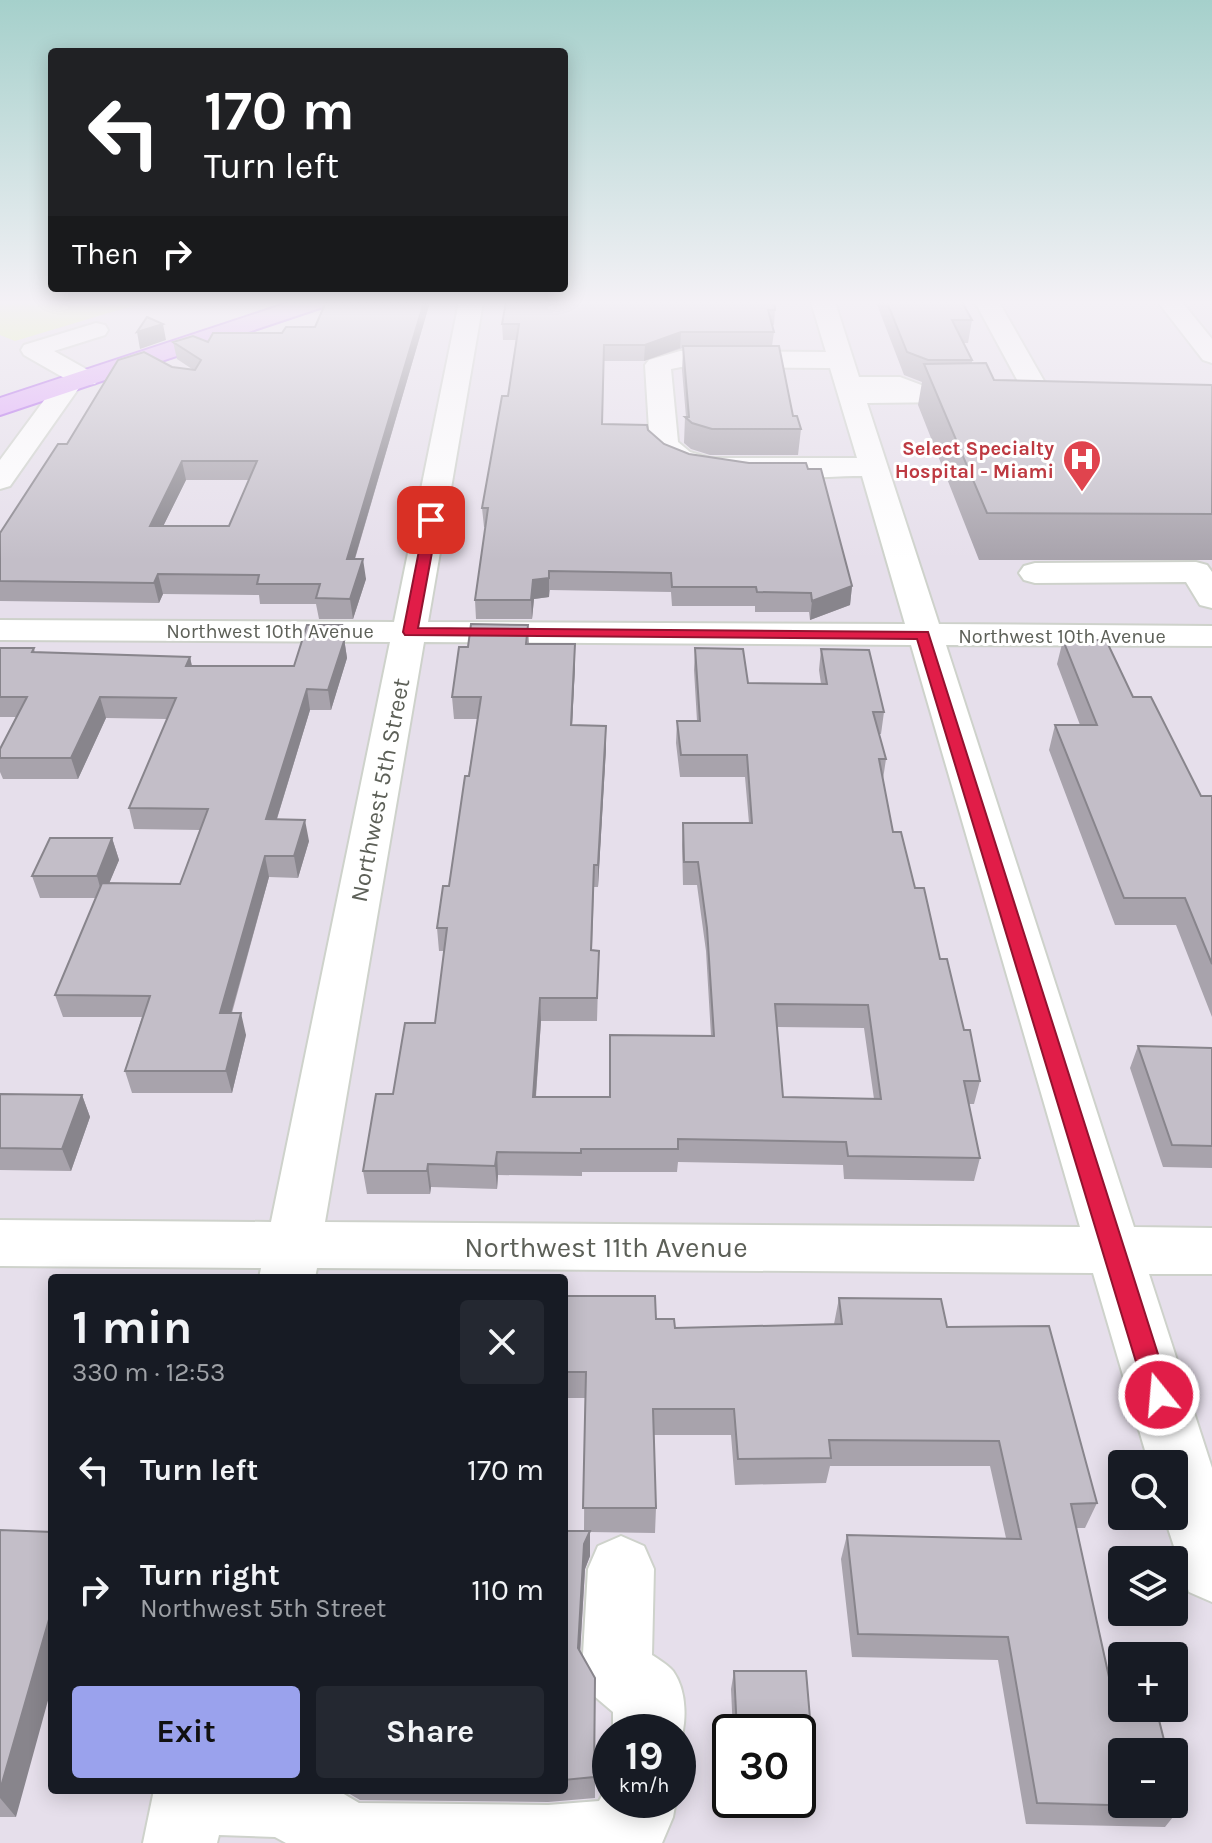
<!DOCTYPE html>
<html lang="en">
<head>
<meta charset="utf-8">
<style>
  :root { --surface:#171b24; --page:#242831; --text:#f1f3f6; --muted:#9ea1a6; --accent:#9aa2ed }
  body { margin:0; font-family:Karla,sans-serif; background:var(--page); color:var(--text); height:100vh; display:flex; flex-direction:column; font-size:30px; white-space:nowrap }
  * { box-sizing:border-box; margin:0 }
  p { font-size:26px; color:var(--muted) }
  .icon { flex:none; width:44px; height:44px; fill:none; stroke:currentColor; stroke-width:2; stroke-linecap:round; stroke-linejoin:round }
  .map { position:relative; flex:1; overflow:hidden }
  .sheet { position:absolute; left:48px; top:1274px; width:520px; height:520px; display:flex; flex-direction:column; background:var(--surface); border-radius:8px; box-shadow:0 4px 20px #0003 }
  .sheet>* { flex:none }
  .top-card { position:absolute; left:48px; top:48px; width:520px; height:244px; border-radius:8px; box-shadow:0 4px 20px #0003; background:#202124; color:#fff; overflow:hidden }
  .fabs { position:absolute; left:1108px; top:1450px; display:grid; gap:16px }
  .fabs a { display:grid; place-items:center; width:80px; height:80px; border-radius:8px; background:var(--surface); box-shadow:0 4px 20px #0003; font-size:40px }
  .speed { position:absolute; left:592px; top:1714px; display:flex; gap:16px; font-size:40px; font-weight:700; text-align:center }
  .speed>* { display:grid; place-content:center; width:104px; height:104px; border-radius:50%; background:var(--surface); box-shadow:0 4px 20px #0003; line-height:1 }
  .speed small { font-size:20px; font-weight:400 }
  .speed .limit { border:4px solid #111; border-radius:12px; background:#fff; color:#111 }
  .pin { position:absolute; display:grid; place-items:center; width:68px; height:68px; color:#fff; margin:-34px; border-radius:16px; box-shadow:0 4px 12px #0006 }
  .me { position:absolute; width:88px; margin:-44px; rotate:343deg; stroke-linejoin:round; filter:drop-shadow(0 0 6px #0008) }
  .turn { display:flex; align-items:center; gap:28px; height:168px; padding:0 24px; font-size:36px }
  .turn .icon { width:104px; height:104px; stroke-width:2.5 }
  .turn b { display:block; font-size:56px; line-height:68px }
  .then { display:flex; align-items:center; height:76px; padding:0 24px; background:#0003; gap:16px; font-size:30px }
  .round { display:grid; place-items:center; flex:none; width:84px; height:84px; border-radius:8px; background:var(--page) }
  .headline { display:flex; align-items:center; justify-content:space-between; height:136px; padding:0 24px }
  h1 { font-size:48px; font-weight:700; line-height:60px }
  .button { display:flex; gap:16px; margin-top:auto; padding:16px 24px }
  .button a { flex:1; height:92px; border-radius:8px; background:var(--accent); color:#111; font-size:32px; font-weight:700; line-height:92px; text-align:center }
  .button a+a { background:var(--page); color:var(--text) }
  ul { padding:0; list-style:none }
  li { display:flex; align-items:center; gap:24px; height:120px; padding:0 24px }
  li div { flex:1 }
  li b { display:block; font-size:30px }
  li em { font-style:normal }
  .map>svg:first-child { display:block }
  .water { fill:#e2fb9f }
  .lines { fill:none; stroke-linecap:round; stroke-linejoin:round }
  .minor-casing { stroke:#ced2cb; stroke-width:4 }
  .major-casing { stroke:#a959ea; stroke-width:4 }
  .minor { fill:#fff; fill-rule:evenodd }
  .major { fill:#dea4fb; fill-rule:evenodd }
  .wall { fill:#a8a3ac; fill-rule:evenodd }
  .shaded-wall { fill:#88858c }
  .building { fill:#c3bec8; stroke:#88858c; stroke-width:2; fill-rule:evenodd }
  .route { fill:#e11d48; stroke:#92132f; stroke-width:2 }
  .labels { text-anchor:middle; stroke-width:6; stroke-linejoin:round; paint-order:stroke }
  .far-health-label { font-size:20px; font-weight:bold; fill:#be3a42; stroke:#fff; text-anchor:end }
  .far-street-label { font-size:20px; fill:#5d6058; stroke:#fff }
  .street-label { font-size:24px; fill:#5d6058; stroke:#fff }
  .near-street-label { font-size:28px; fill:#5d6058; stroke:#fff }
</style>
</head>
<body>
<div class="map">
<svg width="1212" height="1843" viewBox="0 0 1212 1843">
  <rect width="100%" height="100%" fill="#e6dfeb"/>
  <path class="water" d="M 0,302 L 145,302 L 15,341 L 0,335 Z"/>
  <g class="lines">
    <g class="minor-casing">
      <path id="minor" d="M 459,302 L 483,302 L 428,622 L 905,624 L 862,476 C 809,476 681,491 650,445 L 645,365 L 649,360 L 680,351 L 826,352 L 811,302 L 835,302 L 859,377 L 900,377 L 924,386 L 1021,387 L 975,302 L 999,302 L 1052,395 L 1048,401 L 867,403 L 939,624 L 1212,626 L 1212,646 L 946,645 L 1134,1227 L 1212,1228 L 1212,1274 L 1149,1274 L 1212,1468 L 1212,1602 L 1189,1592 L 1164,1516 L 1174,1516 L 1174,1464 L 1149,1464 L 1093,1273 L 317,1268 L 315,1278 L 259,1278 L 261,1268 L 0,1266 L 0,1220 L 271,1222 L 390,642 L 0,640 L 0,620 L 394,622 ZM 681,367 L 830,368 L 857,458 L 710,458 L 690,452 L 678,442 L 671,369 ZM 424,642 L 911,645 L 1080,1227 L 325,1222 Z
        M 1158,302 L 1182,302 L 1212,339 L 1212,363 L 1203,360 Z
        M 96,323 L 105,325 L 108,330 L 105,335 L 54,351 L 95,374 L 99,379 L 95,384 L 81,385 L 10,486 L 0,489 L 0,460 L 59,380 L 66,379 L 24,355 L 21,350 L 24,345 Z
        M 1196,562 L 1207,565 L 1212,572 L 1212,608 L 1200,605 L 1186,582 L 1035,583 L 1024,580 L 1019,573 L 1024,566 L 1035,563 Z
        M 621,1536 L 644,1546 L 654,1569 L 652,1655 C 658,1659 668,1665 673,1671 C 688,1692 687,1726 678,1748 L 678,1732 L 613,1732 L 613,1712 L 593,1695 L 582,1671 L 588,1569 L 598,1546 Z
        M 610,1781 L 610,1800 L 676,1800 L 673,1817 L 662,1843 L 286,1843 L 275,1837 L 219,1835 L 217,1843 L 143,1843 L 154,1790 L 337,1790 L 359,1803 L 548,1805 L 599,1801 Z"/>
    </g>
    <g class="major-casing">
      <path id="major" d="M 291,302 L 326,302 L 323,307 L 0,415 L 0,398 Z"/>
    </g>
    <use href="#minor" class="minor"/>
    <use href="#major" class="major"/>
  </g>
  <path class="wall" d="M 430,302 L 355,559 L 366,579 L 353,619 L 319,619 L 316,604 L 260,604 L 259,595 L 163,594 L 159,603 L 0,601 L 0,533 L 67,444 L 172,367 L 192,369 L 177,359 L 173,342 L 208,342 L 282,333 ZM 186,480 L 249,480 L 229,526 L 163,526 Z
    M 876,302 L 962,302 L 972,320 L 968,343 L 964,343 L 972,360 L 972,363 L 994,380 L 1212,385 L 1212,560 L 979,560 L 918,405 L 922,382 L 904,375 Z
    M 775,310 L 774,325 L 772,325 L 774,332 L 772,346 L 793,416 L 801,429 L 798,455 L 710,455 L 691,449 L 684,443 L 685,417 L 686,417 L 682,370 L 683,348 L 644,361 L 604,361 L 602,424 L 648,430 L 664,444 L 689,454 L 749,463 L 808,469 L 852,586 L 850,605 L 810,620 L 809,612 L 755,612 L 755,606 L 672,606 L 671,592 L 550,590 L 549,597 L 534,599 L 532,619 L 476,619 L 475,600 L 486,527 L 484,527 L 482,508 L 508,396 L 516,340 L 503,340 L 502,324 Z
    M 528,625 L 529,644 L 575,666 L 572,725 L 606,748 L 598,887 L 594,887 L 592,950 L 599,951 L 597,1021 L 541,1021 L 536,1097 L 610,1097 L 711,1036 L 706,951 L 697,885 L 683,885 L 682,845 L 683,823 L 749,823 L 745,777 L 680,777 L 676,743 L 677,721 L 697,721 L 694,670 L 695,648 L 748,683 L 821,684 L 819,670 L 821,649 L 884,712 L 881,734 L 879,734 L 886,759 L 883,779 L 893,832 L 940,959 L 980,1081 L 974,1104 L 969,1104 L 980,1158 L 974,1181 L 844,1179 L 843,1165 L 678,1162 L 677,1172 L 582,1172 L 582,1176 L 498,1175 L 497,1189 L 431,1187 L 430,1194 L 367,1194 L 363,1171 L 393,1094 L 435,1023 L 444,951 L 439,951 L 437,928 L 449,886 L 478,719 L 454,719 L 452,697 L 468,647 ZM 777,1027 L 864,1028 L 874,1099 L 783,1097 Z
    M 344,638 L 347,658 L 331,710 L 310,710 L 277,819 L 309,841 L 298,878 L 269,877 L 232,1013 L 246,1035 L 232,1093 L 132,1093 L 125,1071 L 142,1017 L 63,1017 L 55,995 L 96,898 L 40,898 L 32,876 L 112,838 L 119,860 L 109,883 L 180,884 L 200,830 L 134,829 L 129,808 L 167,719 L 106,718 L 78,779 L 3,779 L 0,772 L 0,749 L 16,717 L 0,717 L 0,648 L 34,648 L 35,653 L 190,657 L 192,666 L 294,666 Z
    M 1063,640 L 1133,697 L 1201,796 L 1212,796 L 1212,1017 L 1176,925 L 1115,925 L 1049,750 L 1055,725 L 1080,725 L 1057,664 Z
    M 1138,1046 L 1212,1048 L 1212,1168 L 1163,1167 L 1130,1068 Z
    M 0,1094 L 82,1095 L 90,1117 L 71,1171 L 0,1170 Z
    M 564,1296 L 656,1319 L 675,1328 L 834,1324 L 839,1298 L 947,1327 L 1097,1503 L 1085,1528 L 1076,1528 L 1111,1686 L 1181,1807 L 1165,1827 L 1026,1824 L 998,1660 L 852,1657 L 841,1559 L 847,1535 L 1006,1538 L 990,1466 L 830,1466 L 826,1483 L 735,1485 L 731,1435 L 654,1435 L 656,1508 L 655,1533 L 590,1532 L 590,1556 L 585,1569 L 580,1651 L 595,1678 L 595,1798 L 548,1802 L 360,1800 L 343,1790 L 564,1790 L 564,1531 L 584,1531 L 585,1398 L 564,1398 Z
    M 0,1530 L 16,1817 L 0,1817 Z
    M 734,1671 L 806,1671 L 813,1754 L 809,1771 L 798,1771 L 798,1732 L 733,1732 L 731,1689 Z"/>
  <path class="shaded-wall" d="M 424,302 L 430,302 L 349,578 L 347,559 Z
    M 163,324 L 166,340 L 140,349 L 137,332 Z
    M 681,332 L 680,348 L 644,361 L 645,345 Z
    M 182,461 L 186,480 L 154,545 L 150,526 Z
    M 363,559 L 366,579 L 353,619 L 350,599 Z
    M 549,571 L 549,597 L 534,599 L 532,619 L 531,600 L 533,580 Z
    M 158,574 L 163,594 L 159,603 L 154,583 Z
    M 852,586 L 850,605 L 810,620 L 812,601 Z
    M 342,625 L 347,658 L 331,710 L 328,690 L 337,638 Z
    M 575,644 L 575,666 L 571,747 L 571,725 Z
    M 190,657 L 194,677 L 186,666 Z
    M 307,689 L 310,710 L 270,841 L 266,819 Z
    M 100,697 L 106,718 L 78,779 L 71,758 Z
    M 606,726 L 606,748 L 598,887 L 598,865 Z
    M 305,820 L 309,841 L 298,878 L 294,856 Z
    M 112,838 L 119,860 L 103,898 L 97,876 Z
    M 265,856 L 269,877 L 225,1035 L 220,1013 Z
    M 540,998 L 541,1021 L 534,1120 L 533,1097 Z
    M 241,1013 L 246,1035 L 232,1093 L 226,1071 Z
    M 82,1095 L 90,1117 L 71,1171 L 62,1149 Z
    M 497,1152 L 498,1175 L 497,1189 L 495,1166 Z
    M 428,1164 L 431,1187 L 430,1194 L 427,1171 Z
    M 590,1531 L 590,1556 L 585,1569 L 579,1671 L 578,1648 L 584,1544 Z
    M 52,1609 L 52,1686 L 16,1817 L 0,1798 L 0,1790 Z"/>
  <path class="building" d="M 326,302 L 424,302 L 347,559 L 363,559 L 350,599 L 316,598 L 320,584 L 257,584 L 259,575 L 158,574 L 154,583 L 0,581 L 0,533 L 58,444 L 67,444 L 118,360 L 144,352 L 172,367 L 195,370 L 201,360 L 173,342 L 193,336 L 208,342 L 213,333 L 282,333 L 286,327 L 315,327 ZM 182,461 L 257,461 L 229,526 L 150,526 Z
    M 506,302 L 774,302 L 775,310 L 768,310 L 774,332 L 681,332 L 645,345 L 604,345 L 602,424 L 647,425 L 648,430 L 664,444 L 689,454 L 749,463 L 806,463 L 808,469 L 821,469 L 852,586 L 812,601 L 811,593 L 757,592 L 756,587 L 672,587 L 671,573 L 549,571 L 549,578 L 533,580 L 531,600 L 475,600 L 488,508 L 482,508 L 502,396 L 508,396 L 519,324 L 502,324 Z
    M 887,302 L 962,302 L 972,320 L 952,320 L 972,360 L 928,360 L 907,352 Z
    M 147,317 L 163,324 L 137,332 Z
    M 683,346 L 779,346 L 793,416 L 797,416 L 801,429 L 712,429 L 692,423 L 685,417 L 689,417 Z
    M 986,363 L 994,380 L 1212,385 L 1212,514 L 987,513 L 924,364 Z
    M 471,624 L 528,625 L 526,644 L 575,644 L 571,725 L 606,726 L 598,865 L 594,865 L 591,950 L 599,951 L 597,998 L 540,998 L 533,1097 L 610,1097 L 610,1035 L 714,1036 L 707,928 L 698,862 L 684,862 L 683,823 L 752,823 L 747,755 L 681,755 L 677,721 L 700,721 L 695,648 L 743,649 L 748,683 L 827,684 L 821,649 L 869,650 L 884,712 L 873,712 L 886,759 L 879,759 L 893,832 L 901,832 L 915,888 L 924,888 L 940,959 L 947,959 L 964,1030 L 970,1030 L 980,1081 L 964,1081 L 980,1158 L 848,1156 L 846,1142 L 678,1139 L 678,1149 L 581,1149 L 581,1153 L 497,1152 L 495,1166 L 428,1164 L 427,1171 L 363,1171 L 376,1094 L 393,1094 L 405,1023 L 435,1023 L 447,928 L 437,928 L 443,886 L 449,886 L 465,776 L 469,776 L 481,697 L 452,697 L 459,647 L 468,647 ZM 775,1004 L 868,1005 L 881,1099 L 783,1097 Z
    M 307,625 L 342,625 L 337,638 L 345,638 L 328,690 L 307,689 L 266,819 L 305,820 L 294,856 L 265,856 L 220,1013 L 241,1013 L 226,1071 L 125,1071 L 150,996 L 55,995 L 102,883 L 180,884 L 208,809 L 129,808 L 176,698 L 100,697 L 71,758 L 0,758 L 0,749 L 27,697 L 0,697 L 0,648 L 34,648 L 32,652 L 190,657 L 186,666 L 294,666 Z
    M 1063,640 L 1106,640 L 1133,697 L 1151,697 L 1201,796 L 1212,796 L 1212,964 L 1185,898 L 1124,898 L 1055,725 L 1097,725 Z
    M 50,838 L 112,838 L 97,876 L 32,876 Z
    M 1138,1046 L 1212,1048 L 1212,1146 L 1172,1145 Z
    M 0,1094 L 82,1095 L 62,1149 L 0,1148 Z
    M 564,1296 L 655,1296 L 656,1319 L 674,1319 L 675,1328 L 842,1324 L 839,1298 L 941,1299 L 947,1327 L 1049,1326 L 1097,1503 L 1071,1504 L 1111,1686 L 1122,1687 L 1122,1708 L 1156,1708 L 1167,1752 L 1122,1752 L 1122,1804 L 1174,1804 L 1174,1780 L 1181,1807 L 1037,1803 L 1008,1637 L 858,1634 L 847,1535 L 1021,1539 L 999,1441 L 829,1440 L 831,1458 L 738,1459 L 734,1409 L 653,1409 L 656,1508 L 583,1508 L 586,1372 L 564,1372 Z
    M 0,1530 L 52,1532 L 52,1609 L 0,1790 Z
    M 564,1531 L 590,1531 L 584,1544 L 578,1648 L 595,1678 L 594,1777 L 564,1780 Z
    M 734,1671 L 806,1671 L 813,1754 L 798,1754 L 798,1732 L 737,1732 Z"/>
  <linearGradient id="sky" x2="0" y2="1"><stop stop-color="#a5d0cb"/><stop offset="0.54" stop-color="#f4f1f6"/><stop offset="1" stop-color="#f4f1f6" stop-opacity="0"/></linearGradient>
  <rect width="1212" height="560" fill="url(#sky)"/>
  <path class="route" d="M 431,516 L 438,520 L 418,628 L 928,632 L 1171,1395 L 1168,1403 L 1159,1406 L 1150,1403 L 1146,1395 L 917,639 L 405,635 L 403,632 L 425,520 Z"/>
  <defs>
    <g id="hospital-pin" transform="scale(2)"><path d="M0 17L-7.5 6A9.5 9.5 0 1 1 7.5 6Z" fill="#e0444e" stroke="#fff"/><path d="M-5-5h3v3.5h4V-5h3V5h-3V1.5h-4V5h-3Z" fill="#fff"/></g>
  </defs>
  <g fill-rule="evenodd">
    <use href="#hospital-pin" x="1082" y="459"/>
  </g>
  <g class="labels">
    <g class="far-health-label">
      <text x="1054" y="455">Select Specialty<tspan x="1054" dy="23">Hospital - Miami</tspan></text>
    </g>
    <g class="far-street-label">
      <text x="270" y="638">Northwest 10th Avenue</text>
      <text x="1062" y="643">Northwest 10th Avenue</text>
    </g>
    <g class="street-label">
      <text transform="translate(380 790) rotate(-79)" y="8">Northwest 5th Street</text>
    </g>
    <g class="near-street-label">
      <text x="606" y="1257">Northwest 11th Avenue</text>
    </g>
  </g>
</svg>
<div class="fabs">
<a><svg class="icon" aria-label="search" viewBox="0 0 24 24"><circle cx="10" cy="10" r="6"/><path d="M15 15l6 6"/></svg></a>
<a><svg class="icon" aria-label="layers" viewBox="0 0 24 24"><path d="M12 4l9 5-9 5-9-5zM3 14l9 5 9-5"/></svg></a>
<a>+</a>
<a>−</a>
</div>
<div class="speed"><div>19<small>km/h</small></div><div class="limit">30</div></div>
<div class="pin" style="left:431px;top:520px;background:#d93025"><svg class="icon" aria-label="arrive" viewBox="0 0 24 24"><path d="M6 21V4h12l-3 4 3 4H6"/></svg></div>
<svg class="me" style="left:1159px;top:1395px" viewBox="-20 -20 40 40"><circle r="17" fill="#e11d48" stroke="#fff" stroke-width="3"/><path d="M0-11L8 9 0 5-8 9z" fill="#fff"/></svg>
<div class="top-card">
<div class="turn"><svg class="icon" aria-label="left" viewBox="0 0 24 24"><path d="M17 20v-9H6M10 6l-5 5 5 5"/></svg><div><b>170 m</b>Turn left</div></div>
<div class="then">Then<svg class="icon" aria-label="right" viewBox="0 0 24 24"><path d="M7 20v-9h11M14 6l5 5-5 5"/></svg></div>
</div>
<section class="sheet">
<div class="headline"><div><h1>1 min</h1><p>330 m · 12:53</p></div><a class="round"><svg class="icon" aria-label="close" viewBox="0 0 24 24"><path d="M6 6l12 12M18 6L6 18"/></svg></a></div>
<ul>
<li><svg class="icon" aria-label="left" viewBox="0 0 24 24"><path d="M17 20v-9H6M10 6l-5 5 5 5"/></svg><div><b>Turn left</b></div><em>170 m</em></li>
<li><svg class="icon" aria-label="right" viewBox="0 0 24 24"><path d="M7 20v-9h11M14 6l5 5-5 5"/></svg><div><b>Turn right</b><p>Northwest 5th Street</p></div><em>110 m</em></li>
</ul>
<div class="button"><a>Exit</a><a>Share</a></div>
</section>
</div>
</body>
</html>
